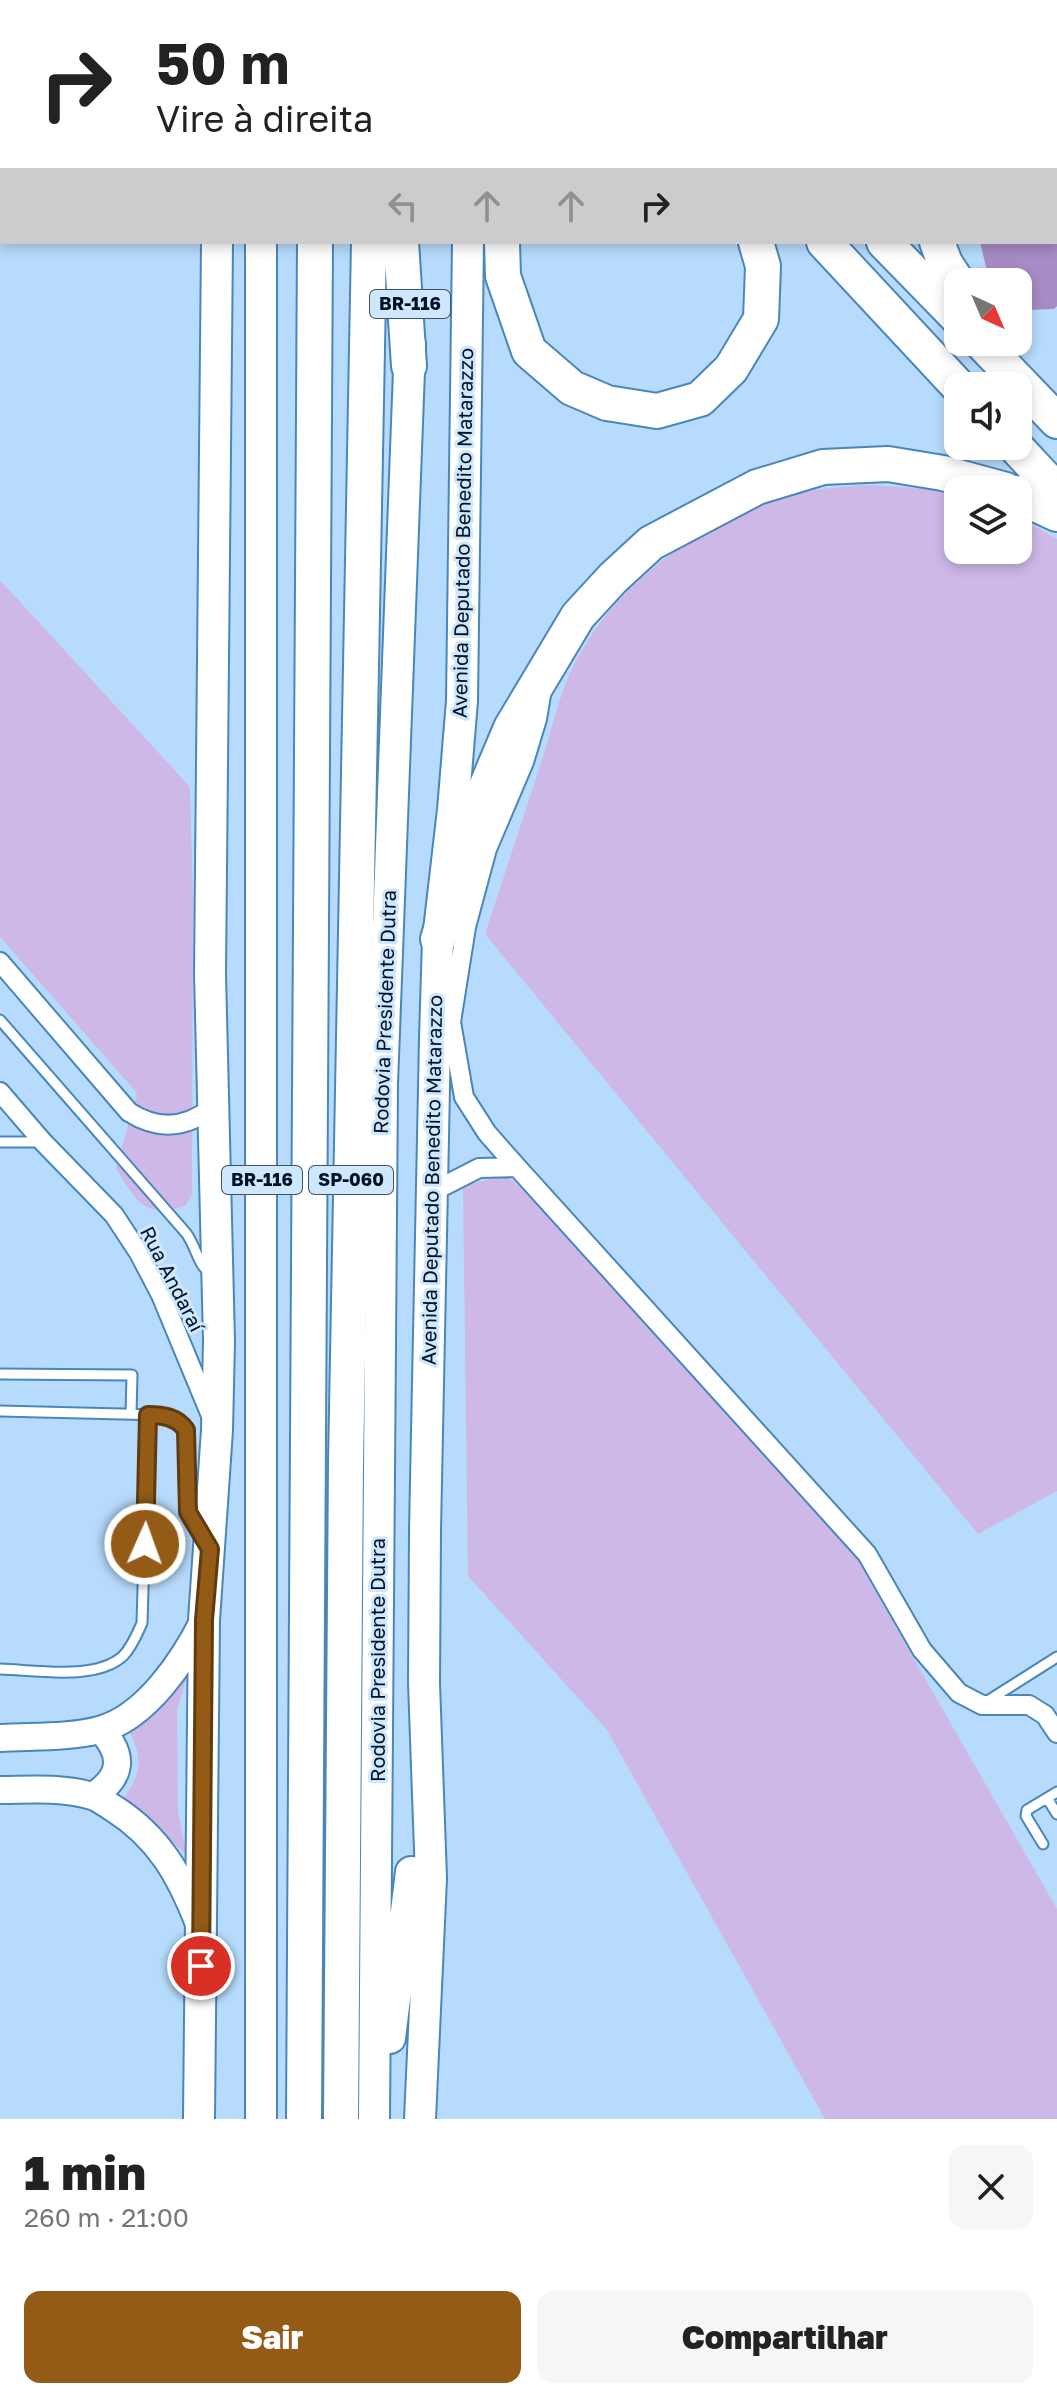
<!DOCTYPE html>
<html lang="pt">
<head>
<meta charset="utf-8">
<style>
  :root { --surface:#fff; --page:#f6f6f6; --text:#222; --muted:#767676; --accent:#945b17 }
  body { margin:0; font-family:"Golos Text",sans-serif; background:var(--page); color:var(--text); height:100vh; display:flex; flex-direction:column; font-size:30px; white-space:nowrap }
  * { box-sizing:border-box; margin:0 }
  p { font-size:26px; color:var(--muted) }
  .icon { flex:none; width:44px; height:44px; fill:none; stroke:currentColor; stroke-width:2; stroke-linecap:round; stroke-linejoin:round }
  .map { position:relative; height:2119px; overflow:hidden }
  .details { display:flex; flex-direction:column; background:var(--surface); flex:1 }
  .details>* { flex:none }
  .banner { position:absolute; left:0px; top:0px; width:1058px; height:244px; box-shadow:0 4px 12px #0003; background:#fff; color:var(--text); overflow:hidden }
  .needle { width:52px; rotate:136deg }
  .fabs { position:absolute; left:944px; top:268px; display:grid; gap:16px }
  .fabs a { display:grid; place-items:center; width:88px; height:88px; border-radius:16px; background:var(--surface); box-shadow:0 4px 12px #0003; font-size:40px }
  .pin { position:absolute; display:grid; place-items:center; width:68px; height:68px; color:#fff; margin:-34px; border:4px solid #fff; border-radius:50%; box-shadow:0 2px 8px #0007 }
  .me { position:absolute; width:88px; margin:-44px; rotate:2deg; stroke-linejoin:round; filter:drop-shadow(0 0 6px #0008) }
  .turn { display:flex; align-items:center; gap:28px; height:168px; padding:0 24px; font-size:36px }
  .turn .icon { width:104px; height:104px; stroke-width:2.5 }
  .turn b { display:block; font-size:56px; line-height:68px }
  .lanes { display:flex; align-items:center; height:76px; padding:0 24px; background:#0003; justify-content:center; gap:40px; direction:ltr }
  .lanes .off { opacity:.35 }
  .round { display:grid; place-items:center; flex:none; width:84px; height:84px; border-radius:16px; background:var(--page) }
  .overview { display:flex; align-items:center; justify-content:space-between; height:136px; padding:0 24px }
  h1 { font-size:48px; font-weight:800; line-height:60px }
  .primary-button { display:flex; gap:16px; margin-top:auto; padding:16px 24px }
  .primary-button a { flex:1; height:92px; border-radius:16px; background:var(--accent); color:#fff; font-size:32px; font-weight:800; line-height:92px; text-align:center }
  .primary-button a+a { background:var(--page); color:var(--text) }
  .map>svg:first-child { display:block }
  .green { fill:#ceb8e8 }
  .forest { fill:#a68bc5 }
  .lines { fill:none; stroke-linecap:round; stroke-linejoin:round }
  .stream { stroke:#5185b0; stroke-width:6 }
  .lane-casing { stroke:#4a87b8; stroke-width:13 }
  .street-casing { stroke:#4a87b8; stroke-width:22 }
  .secondary-casing { stroke:#4a87b8; stroke-width:30 }
  .primary-casing { stroke:#4a87b8; stroke-width:34 }
  .highway-casing { stroke:#4a87b8; stroke-width:38 }
  .lane { stroke:#fff; stroke-width:9 }
  .street { stroke:#fff; stroke-width:18 }
  .secondary { stroke:#fff; stroke-width:26 }
  .primary { stroke:#fff; stroke-width:30 }
  .highway { stroke:#fff; stroke-width:34 }
  .route-casing { stroke:#603b0f; stroke-width:20 }
  .route { stroke:#945b17; stroke-width:14 }
  .labels { text-anchor:middle; stroke-width:6; stroke-linejoin:round; paint-order:stroke }
  .shield { fill:#cfe7fd; stroke:#3e5366; stroke-width:2 }
  .shield-label { font-size:18px; font-weight:bold; fill:#001326 }
  .street-label { font-size:20px; fill:#001326; stroke:#cfe7fd }
</style>
</head>
<body>
<div class="map">
<svg width="1057" height="2119" viewBox="0 0 1057 2119">
  <rect width="100%" height="100%" fill="#b7dbfc"/>
  <path class="green" d="M 870,485 L 929,489 L 958,495 L 958,550 L 1018,550 L 1018,517 L 1057,539 L 1057,1491 L 978,1534 L 485,934 C 504,876 523,818 542,760 C 551,732 558,700 570,673 C 607,594 678,539 757,506 C 792,491 832,487 870,485 Z
    M 0,580 L 190,787 L 193,898 L 192,1195 L 185,1206 C 143,1220 136,1199 116,1169 L 137,1093 L 0,937 Z
    M 505,1175 L 526,1192 L 855,1556 L 1057,1909 L 1057,2119 L 825,2119 L 607,1730 L 468,1576 L 463,1186 Z
    M 189,1670 L 177,1710 L 178,1812 L 187,1855 L 147,1818 L 121,1802 C 140,1775 145,1762 129,1731 C 154,1714 170,1693 189,1670 Z"/>
  <path class="forest" d="M 968,0 L 1057,0 L 1057,306 L 1054,309 L 1026,310 L 1018,301 L 1018,282 L 1000,282 L 986,267 L 980,242 L 1056,242 L 1056,2 L 968,2 Z"/>
  <g class="lines">
    <path class="stream" d="M 1056,91 L 1057,91
      M 0,132 L 2,133"/>
    <g class="lane-casing">
      <path id="lane" d="M 0,1020 L 186,1233 C 196,1246 198,1266 211,1274
        M 0,1142 L 41,1142
        M 0,1374 L 132,1375 L 131,1414
        M 0,1411 L 163,1415 L 177,1421 L 186,1430 L 188,1512 L 202,1536
        M 0,1669 C 35,1670 96,1681 123,1656 C 132,1647 137,1634 142,1623 L 148,1415
        M 986,1702 L 1057,1657
        M 1047,1798 L 1057,1814
        M 1043,1844 L 1026,1816 L 1027,1810 L 1057,1792"/>
    </g>
    <g class="street-casing">
      <path id="street" d="M 541,695 L 537,719 L 524,762 L 487,849 L 466,927 L 451,1022 L 464,1097 L 487,1133 L 517,1167 L 867,1554 L 922,1650 L 959,1693 L 982,1705 L 1029,1705 L 1045,1715 L 1057,1733
        M 0,962 L 129,1112 C 157,1130 185,1129 211,1108
        M 0,1092 L 43,1142 L 114,1215 L 139,1253 L 161,1295 L 212,1418
        M 432,1192 L 479,1168 L 517,1167"/>
    </g>
    <g class="secondary-casing">
      <path id="secondary" d="M 0,1738 C 32,1736 68,1738 99,1730 C 146,1718 184,1660 204,1620
        M 0,1790 C 30,1790 63,1787 92,1796 C 99,1798 106,1804 113,1808 C 159,1837 180,1875 199,1924
        M 93,1796 C 122,1777 125,1756 101,1730"/>
    </g>
    <g class="primary-casing">
      <path id="primary" d="M 112,0 L 116,2
        M 221,2 L 221,0
        M 261,2 L 261,0
        M 416,2 L 416,0
        M 390,2038 L 411,1872
        M 199,2119 L 204,1620 L 217,1430 L 219,1341 L 210,974 L 217,242
        M 261,2119 L 261,242
        M 374,2119 L 382,1084 L 410,344
        M 420,2119 L 431,1878 L 424,1683 L 425,1531 L 435,1038 L 438,939 L 453,810 L 462,701 L 468,242"/>
    </g>
    <g class="highway-casing">
      <path id="highway" d="M 314,0 L 314,2
        M 385,0 L 386,2
        M 482,0 L 483,2
        M 598,0 L 600,2
        M 650,0 L 652,2
        M 889,2 L 889,0
        M 401,242 L 409,366
        M 502,242 L 503,276 L 529,351 L 572,388 L 607,403 L 657,411 L 700,399 L 731,369 L 761,319 L 763,266 L 756,242
        M 824,242 L 958,386
        M 884,242 L 958,318
        M 937,242 L 945,263 L 958,283
        M 981,342 L 1057,421
        M 1015,446 L 1057,491
        M 1018,496 L 1057,514
        M 438,939 L 484,792 L 511,728 L 578,616 L 613,578 L 651,543 L 757,487 L 823,467 L 888,464 L 943,473 L 1006,490
        M 304,2119 L 315,242
        M 341,2119 L 346,1462 L 369,242"/>
    </g>
    <use href="#lane" class="lane"/>
    <use href="#street" class="street"/>
    <use href="#secondary" class="secondary"/>
    <use href="#primary" class="primary"/>
    <use href="#highway" class="highway"/>
  </g>
  <g class="lines">
    <g class="route-casing">
      <path id="route" d="M 145,1544 L 148,1415 C 163,1415 177,1417 186,1430 L 188,1512 L 210,1549 L 204,1620 L 201,1966"/>
    </g>
    <use href="#route" class="route"/>
  </g>
  <g class="labels">
    <g class="shield">
      <rect x="370" y="290" width="80" height="28" rx="6"/>
      <rect x="222" y="1166" width="80" height="28" rx="6"/>
      <rect x="309" y="1166" width="84" height="28" rx="6"/>
    </g>
    <g class="shield-label">
      <text x="410" y="310">BR-116</text>
      <text x="262" y="1186">BR-116</text>
      <text x="351" y="1186">SP-060</text>
    </g>
    <g class="street-label">
      <text transform="translate(463 533) rotate(-89)" y="7">Avenida Deputado Benedito Matarazzo</text>
      <text transform="translate(385 1012) rotate(-88)" y="7">Rodovia Presidente Dutra</text>
      <text transform="translate(432 1180) rotate(-89)" y="7">Avenida Deputado Benedito Matarazzo</text>
      <text transform="translate(172 1279) rotate(63)" y="7">Rua Andaraí</text>
      <text transform="translate(378 1660) rotate(-90)" y="7">Rodovia Presidente Dutra</text>
    </g>
  </g>
</svg>
<div class="fabs">
<a><svg class="needle" viewBox="-14 -14 28 28"><path d="M0-13l5 13h-10z" fill="#e53935"/><path d="M0 13l5-13h-10z" fill="#767676"/></svg></a>
<a><svg class="icon" aria-label="sound" viewBox="0 0 24 24"><path d="M4 9h4l5-4v14l-5-4H4zM17 9q2 3 0 6"/></svg></a>
<a><svg class="icon" aria-label="layers" viewBox="0 0 24 24"><path d="M12 4l9 5-9 5-9-5zM3 14l9 5 9-5"/></svg></a>
</div>
<div class="pin" style="left:201px;top:1966px;background:#d93025"><svg class="icon" aria-label="arrive" viewBox="0 0 24 24"><path d="M6 21V4h12l-3 4 3 4H6"/></svg></div>
<svg class="me" style="left:145px;top:1544px" viewBox="-20 -20 40 40"><circle r="17" fill="#945b17" stroke="#fff" stroke-width="3"/><path d="M0-11L8 9 0 5-8 9z" fill="#fff"/></svg>
<div class="banner">
<div class="turn"><svg class="icon" aria-label="right" viewBox="0 0 24 24"><path d="M7 20v-9h11M14 6l5 5-5 5"/></svg><div><b>50 m</b>Vire à direita</div></div>
<div class="lanes"><svg class="icon off" aria-label="left" viewBox="0 0 24 24"><path d="M17 20v-9H6M10 6l-5 5 5 5"/></svg><svg class="icon off" aria-label="ahead" viewBox="0 0 24 24"><path d="M12 20V5M6 11l6-6 6 6"/></svg><svg class="icon off" aria-label="ahead" viewBox="0 0 24 24"><path d="M12 20V5M6 11l6-6 6 6"/></svg><svg class="icon" aria-label="right" viewBox="0 0 24 24"><path d="M7 20v-9h11M14 6l5 5-5 5"/></svg></div>
</div>
</div>
<section class="details">
<div class="overview"><div><h1>1 min</h1><p>260 m · 21:00</p></div><a class="round"><svg class="icon" aria-label="close" viewBox="0 0 24 24"><path d="M6 6l12 12M18 6L6 18"/></svg></a></div>
<div class="primary-button"><a>Sair</a><a>Compartilhar</a></div>
</section>
</body>
</html>
